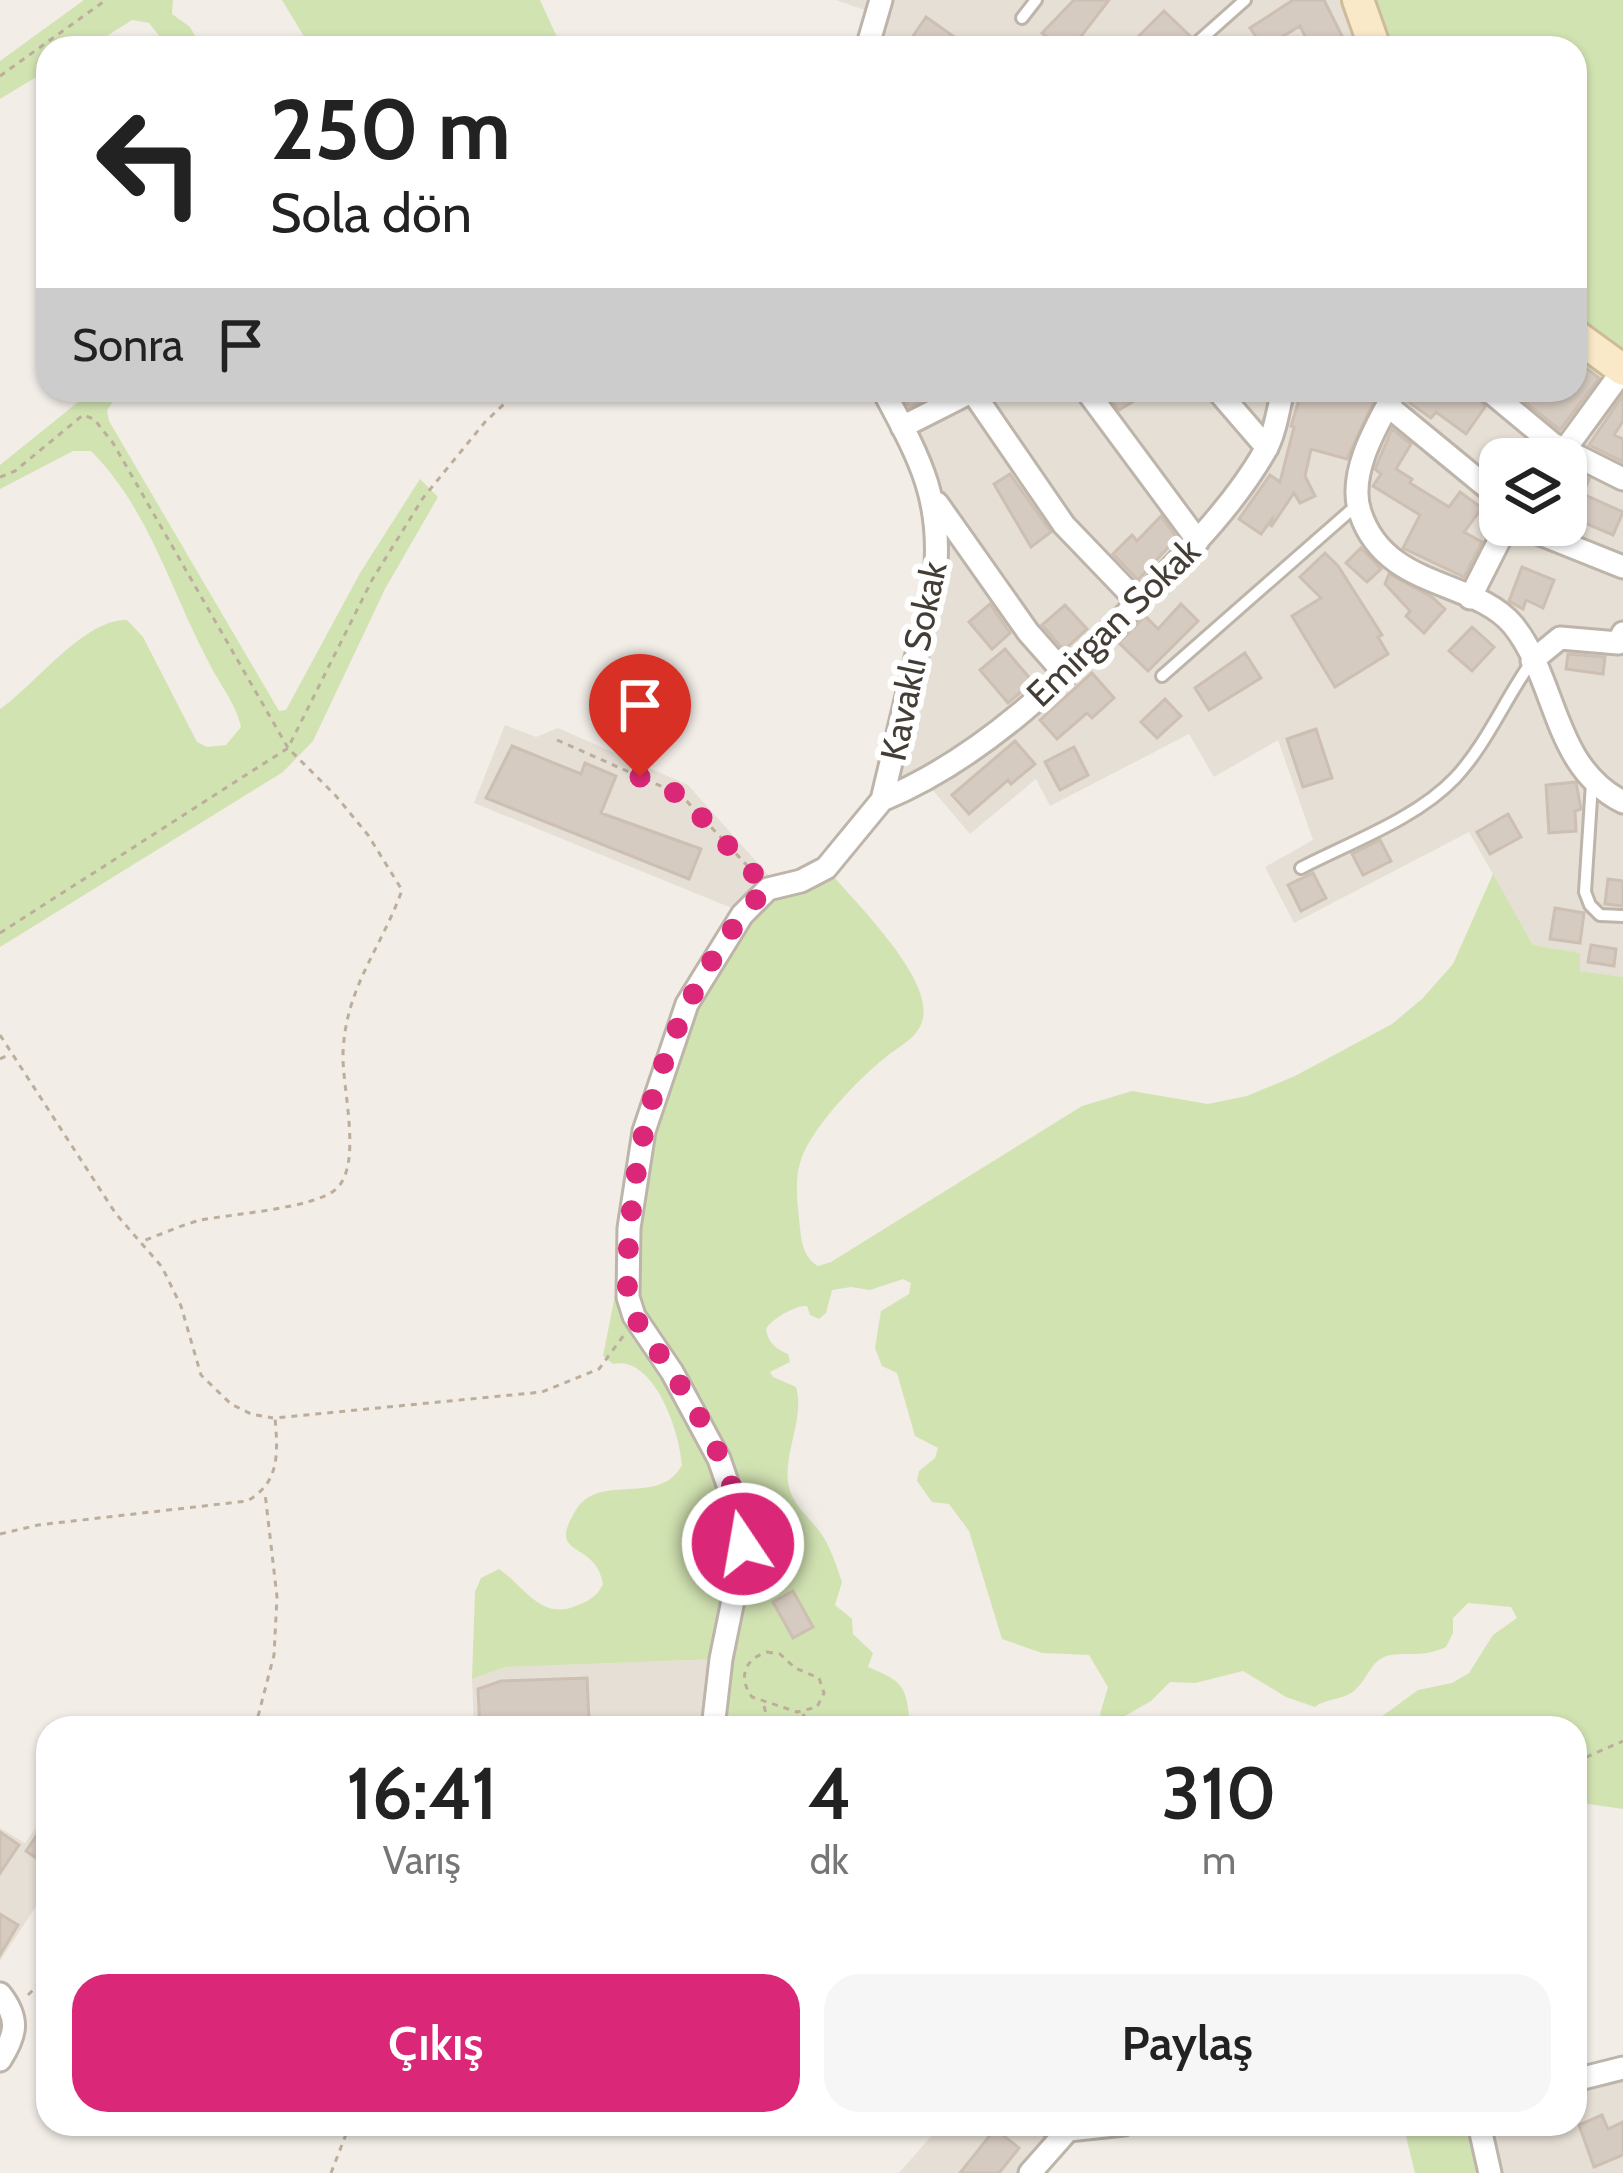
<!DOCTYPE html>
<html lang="tr">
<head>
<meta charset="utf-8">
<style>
  :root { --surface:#fff; --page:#f6f6f6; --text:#222; --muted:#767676; --accent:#db2777 }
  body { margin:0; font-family:Cabin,sans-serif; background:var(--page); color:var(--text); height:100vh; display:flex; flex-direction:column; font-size:45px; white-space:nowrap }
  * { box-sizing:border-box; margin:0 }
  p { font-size:39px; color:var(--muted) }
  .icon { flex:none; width:66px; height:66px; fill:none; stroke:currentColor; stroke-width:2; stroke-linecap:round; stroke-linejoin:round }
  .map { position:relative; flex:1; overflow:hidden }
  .drawer { position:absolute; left:36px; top:1716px; width:1551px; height:420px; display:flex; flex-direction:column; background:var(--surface); border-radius:36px; box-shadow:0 3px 9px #0004 }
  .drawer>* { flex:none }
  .hud { position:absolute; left:36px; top:36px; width:1551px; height:366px; border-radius:36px; box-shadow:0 3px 9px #0004; background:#fff; color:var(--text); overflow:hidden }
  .controls { position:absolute; left:1479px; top:438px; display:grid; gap:24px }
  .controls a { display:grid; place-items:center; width:108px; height:108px; border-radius:24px; background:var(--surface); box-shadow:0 3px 9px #0004; font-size:60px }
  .pin { position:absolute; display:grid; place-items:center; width:102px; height:102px; color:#fff; margin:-123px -51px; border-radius:50% 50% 50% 0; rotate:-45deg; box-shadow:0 0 12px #0007 }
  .pin .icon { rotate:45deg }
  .me { position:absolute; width:132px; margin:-66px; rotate:348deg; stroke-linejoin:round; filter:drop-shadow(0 0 9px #0008) }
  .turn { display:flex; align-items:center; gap:42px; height:252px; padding:0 36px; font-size:54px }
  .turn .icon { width:156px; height:156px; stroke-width:2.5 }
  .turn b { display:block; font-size:84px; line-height:102px }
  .then { display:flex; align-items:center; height:114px; padding:0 36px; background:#0003; gap:24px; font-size:45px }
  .eta { display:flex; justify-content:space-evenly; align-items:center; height:204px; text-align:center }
  .eta b { font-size:72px; font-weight:600; line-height:84px }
  .primary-button { display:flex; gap:24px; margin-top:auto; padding:24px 36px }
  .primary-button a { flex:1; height:138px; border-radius:36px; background:var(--accent); color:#fff; font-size:48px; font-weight:600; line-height:138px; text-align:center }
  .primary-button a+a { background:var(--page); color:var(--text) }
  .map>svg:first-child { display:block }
  .residential { fill:#e5dfd5; fill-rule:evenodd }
  .green { fill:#d2e3b2 }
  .building { fill:#d6cbc0; stroke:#cdbfb1; stroke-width:3 }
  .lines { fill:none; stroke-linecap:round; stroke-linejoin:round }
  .lane-casing { stroke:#bdb4aa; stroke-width:16 }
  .street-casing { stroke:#bdb4aa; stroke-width:27 }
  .secondary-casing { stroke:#cebb99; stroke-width:36 }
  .path { stroke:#bdae9c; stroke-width:3; stroke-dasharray:6 6; stroke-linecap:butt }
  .lane { stroke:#fff; stroke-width:10 }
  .street { stroke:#fff; stroke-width:21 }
  .secondary { stroke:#fae9c8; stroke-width:30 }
  .route { stroke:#db2777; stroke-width:21; stroke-dasharray:0 37.8 }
  .labels { text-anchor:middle; stroke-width:12; stroke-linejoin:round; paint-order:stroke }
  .street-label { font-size:36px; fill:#443d36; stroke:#fff }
</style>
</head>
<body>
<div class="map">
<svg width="1623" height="2173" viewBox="0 0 1623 2173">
  <rect width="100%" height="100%" fill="#f2ede7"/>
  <path class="residential" d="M 836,0 L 1358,0 L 1375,48 L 867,48 L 876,14 Z
    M 1575,335 L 1623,370 L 1623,977 L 1579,971 L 1579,953 L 1533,945 L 1469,832 L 1294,923 L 1265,867 L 1313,840 L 1278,740 L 1214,777 L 1189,734 L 1050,806 L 1036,779 L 970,834 L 925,781 L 905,790 L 890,773 L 938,527 L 883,390 L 1575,390 ZM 1500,459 L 1566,459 L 1566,525 L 1500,525 Z
    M 505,725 L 536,737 L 558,728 L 688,785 L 778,886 L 744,913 L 474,803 Z
    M 721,1659 L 713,1728 L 474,1728 L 472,1679 L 505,1667 Z
    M 38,1825 L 48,1832 L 48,1888 L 0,1961 L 0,1828 L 25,1843 Z
    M 1623,2068 L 1623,2173 L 1490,2173 L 1479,2124 L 1575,2124 L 1575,2080 Z
    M 942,2124 L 1048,2124 L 1068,2130 L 1030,2173 L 899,2173 Z"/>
  <path class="green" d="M 84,0 L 173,0 L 172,14 L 190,27 L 202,48 L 169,48 L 149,23 L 132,20 L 88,48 L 48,48 L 48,70 L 0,99 L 0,61 Z
    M 282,0 L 540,0 L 562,48 L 311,48 Z
    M 1358,0 L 1623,0 L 1623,370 L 1575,335 L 1575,48 L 1375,48 Z
    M 93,390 L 121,390 L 107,410 L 109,421 L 279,711 L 286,710 L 360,573 L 420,479 L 438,497 L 385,589 L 313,741 L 283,772 L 0,947 L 0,709 C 35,685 85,618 127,620 L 143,637 L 197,742 L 207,747 L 226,745 L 241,727 C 235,701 219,684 208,661 C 171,591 149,509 91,451 L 73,451 L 0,489 L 0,465 Z
    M 826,868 C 852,899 932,976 923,1018 C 919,1038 900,1045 886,1057 C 859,1078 809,1130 800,1163 C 795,1181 797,1199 799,1218 C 801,1236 801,1256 818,1266 L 831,1262 L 1082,1106 L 1132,1091 L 1208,1104 L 1247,1096 L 1295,1076 L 1392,1024 L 1422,999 L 1453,964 L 1493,874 L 1533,945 L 1580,953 L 1580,971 L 1623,977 L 1623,1809 L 1575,1802 L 1575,1728 L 1375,1728 L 1381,1717 L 1418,1690 L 1452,1683 L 1469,1673 L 1493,1635 L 1517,1618 L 1511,1607 L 1468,1603 L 1453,1618 L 1453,1633 L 1446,1647 C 1420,1658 1414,1652 1391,1655 C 1372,1658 1369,1676 1357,1688 C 1345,1701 1328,1697 1315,1707 L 1286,1697 L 1243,1671 L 1195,1683 L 1170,1682 L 1151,1701 L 1113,1723 L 1103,1720 L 1100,1714 L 1108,1687 L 1089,1655 L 1042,1653 L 1002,1639 L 969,1531 L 949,1504 L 932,1502 L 917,1481 L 919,1471 L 935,1458 L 938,1448 L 915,1436 L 897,1373 L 882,1366 L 875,1348 L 881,1311 L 909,1294 L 911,1283 L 903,1279 L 870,1290 L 851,1287 L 832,1290 L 826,1313 L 819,1319 L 810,1315 L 807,1306 C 795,1305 772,1319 766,1329 C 768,1342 775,1349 788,1354 L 790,1362 L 770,1372 L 773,1377 L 796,1387 C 805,1417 784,1452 788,1482 C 791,1506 812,1518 824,1538 C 832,1551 837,1568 842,1582 L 835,1605 L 852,1619 L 853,1634 L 873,1653 L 868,1667 C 905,1682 906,1687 910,1724 L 922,1728 L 713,1728 L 720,1659 L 505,1667 L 472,1679 L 475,1592 L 481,1578 L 499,1569 C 524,1586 540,1619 573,1607 C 587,1602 597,1597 603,1584 C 595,1538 545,1560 576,1510 C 600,1471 659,1508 682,1465 C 680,1432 654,1355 613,1364 L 603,1356 L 656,1087 L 742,915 Z
    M 1403,2124 L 1479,2124 L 1490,2173 L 1415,2173 Z"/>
  <path class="building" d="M 1074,0 L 1109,0 L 1072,48 L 1061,48 L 1042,33 Z
    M 1293,0 L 1324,0 L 1348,48 L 1311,48 L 1300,26 L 1264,48 L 1250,28 Z
    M 1164,11 L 1190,36 L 1181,48 L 1150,48 L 1138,37 Z
    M 926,17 L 970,48 L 905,48 Z
    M 1582,365 L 1599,378 L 1560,430 L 1511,390 L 1575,390 L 1575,374 Z
    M 900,390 L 942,390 L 909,407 Z
    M 1105,390 L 1152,390 L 1119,410 Z
    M 1302,390 L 1379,390 L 1347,459 L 1311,449 L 1305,476 L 1315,496 L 1300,503 L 1294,493 L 1271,527 L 1272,519 L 1261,534 L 1239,519 L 1270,475 L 1280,482 L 1294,427 L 1291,426 Z
    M 1411,390 L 1473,390 L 1485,407 L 1466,434 L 1436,412 L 1431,418 L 1407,401 Z
    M 1623,395 L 1623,421 L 1614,435 L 1623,439 L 1623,462 L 1589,445 Z
    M 1392,429 L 1411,444 L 1396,469 L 1412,479 L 1410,483 L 1449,507 L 1460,492 L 1482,508 L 1464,532 L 1482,542 L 1464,577 L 1403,548 L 1420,515 L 1373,486 L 1381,474 L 1375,469 Z
    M 1571,470 L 1589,479 L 1583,494 L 1623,512 L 1613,535 L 1566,515 L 1566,480 Z
    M 1010,474 L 1051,532 L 1031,547 L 994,484 Z
    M 1161,516 L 1177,538 L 1138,580 L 1113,554 L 1132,535 L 1137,541 Z
    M 1361,548 L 1381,569 L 1367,582 L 1346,563 Z
    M 1325,553 L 1338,566 L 1382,635 L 1378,637 L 1388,654 L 1335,687 L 1292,616 L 1321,598 L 1300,577 Z
    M 1522,567 L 1554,580 L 1543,608 L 1526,600 L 1523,609 L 1509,601 Z
    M 1389,574 L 1432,597 L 1445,609 L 1424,633 L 1406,616 L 1410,611 L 1385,584 Z
    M 990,604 L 1010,633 L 992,649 L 969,622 Z
    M 1181,604 L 1198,621 L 1148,671 L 1119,643 L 1145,616 L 1158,629 Z
    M 1065,605 L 1087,629 L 1064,650 L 1042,625 Z
    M 1472,627 L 1494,647 L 1472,671 L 1449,651 Z
    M 1005,649 L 1033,682 L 1008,703 L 980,670 Z
    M 1245,653 L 1261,678 L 1209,710 L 1195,688 Z
    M 1568,654 L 1605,657 L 1603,674 L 1566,669 Z
    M 1092,673 L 1114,698 L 1092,718 L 1087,713 L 1057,739 L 1040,720 Z
    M 1165,699 L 1181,716 L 1157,738 L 1141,722 Z
    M 1316,729 L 1332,778 L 1303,787 L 1287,739 Z
    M 1015,741 L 1035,764 L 1011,784 L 1008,780 L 969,814 L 952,795 Z
    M 512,746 L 581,774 L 585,763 L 616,776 L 601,813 L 701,849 L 689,879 L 486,798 Z
    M 1074,747 L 1088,775 L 1060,790 L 1045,762 Z
    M 1576,782 L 1581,809 L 1575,811 L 1576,831 L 1549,833 L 1546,785 Z
    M 1508,814 L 1521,837 L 1490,854 L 1477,832 Z
    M 1380,840 L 1391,861 L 1363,875 L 1352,854 Z
    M 1313,873 L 1326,898 L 1301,911 L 1288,885 Z
    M 1608,879 L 1623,881 L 1623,906 L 1605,904 Z
    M 1555,908 L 1584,913 L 1580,943 L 1550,939 Z
    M 1591,945 L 1616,949 L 1614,966 L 1588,962 Z
    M 793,1591 L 813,1627 L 793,1638 L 773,1602 Z
    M 587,1678 L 589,1720 L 480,1728 L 478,1689 L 501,1681 Z
    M 0,1832 L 19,1845 L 0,1873 Z
    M 39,1832 L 48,1838 L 48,1866 L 26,1851 Z
    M 0,1914 L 18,1925 L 0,1955 Z
    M 1602,2115 L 1608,2129 L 1623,2122 L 1623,2155 L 1594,2167 L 1579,2125 Z
    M 995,2129 L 1019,2148 L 999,2173 L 960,2173 Z"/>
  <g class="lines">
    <g class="lane-casing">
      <path id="lane" d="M 1022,18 L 1036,0
        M 1191,48 L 1245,0
        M 1162,676 L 1358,504
        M 1592,783 L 1585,892 L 1590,905 L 1600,915 L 1623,916
        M 1301,868 C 1351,842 1416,819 1455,778 C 1486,745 1505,699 1532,661"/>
    </g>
    <g class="street-casing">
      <path id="street" d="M 867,48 L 881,0
        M 1086,390 L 1198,541
        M 1217,390 L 1267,448
        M 1396,390 C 1378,423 1347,473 1360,512 C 1385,590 1475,579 1513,625 C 1558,681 1552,766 1623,802
        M 1488,390 L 1553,444 L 1623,479
        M 972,391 L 1064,525 L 1138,602
        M 1388,406 L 1500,498
        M 902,427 L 975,390
        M 1558,459 L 1623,370
        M 937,503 L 1028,632 L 1066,675
        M 1518,525 L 1623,567
        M 1470,598 L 1507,525
        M 1532,661 L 1560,638 L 1618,643 L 1623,633
        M 882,800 C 984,758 1065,676 1141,599 C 1186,553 1233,507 1265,451 C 1275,434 1278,410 1283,390
        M 713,1728 L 721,1659 L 739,1571 L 742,1525 L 719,1459 L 672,1372 L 634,1316 L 628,1297 L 629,1228 L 644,1131 L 687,1004 L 742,915 L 768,889 L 801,881 L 826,868 L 882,800 L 935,579 C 943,499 920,459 883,390
        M 0,1994 C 20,2019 16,2035 0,2060
        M 1575,2080 L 1623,2068
        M 1048,2124 L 1068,2130 L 1124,2124
        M 1479,2124 L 1490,2173
        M 1030,2173 L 1068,2130"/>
    </g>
    <g class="secondary-casing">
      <path id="secondary" d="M 1358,0 L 1375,48
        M 1575,335 L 1623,370"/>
    </g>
    <path class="path" d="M 0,76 L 106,0
      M 0,477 L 15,471 L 83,415 L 94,419 L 113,443 L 288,748 L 336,796 L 368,835 L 402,890 C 381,949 345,988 343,1054 C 342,1088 363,1165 336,1189 C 316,1208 232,1214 201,1220 C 181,1225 160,1235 140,1242
      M 557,740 L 681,795 L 755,874
      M 0,933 L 288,748 L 372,580 L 423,498 L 485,422 L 519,390
      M 0,1035 L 116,1214 L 162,1267 L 181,1306 L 201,1375 L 231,1404 L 251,1414 L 273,1418
      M 0,1059 L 10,1054
      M 0,1534 L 38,1525 L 247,1501 C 280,1483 278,1453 275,1418 L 542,1392 L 599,1369 L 624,1335
      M 767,1652 L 780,1654 L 795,1668 L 819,1678 L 824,1693 L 817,1707 L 797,1712 L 752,1697 C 738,1678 744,1659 767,1652 Z
      M 764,1706 L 770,1728
      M 803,1714 L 810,1728
      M 255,1728 L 274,1655 L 277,1597 L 265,1493
      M 1575,1762 L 1623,1741
      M 28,1995 L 48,1975
      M 331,2173 L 350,2124"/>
    <use href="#lane" class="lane"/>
    <use href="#street" class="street"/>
    <use href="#secondary" class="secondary"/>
  </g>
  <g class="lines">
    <path class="route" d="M 640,777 L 682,796 L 768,889 C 748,904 735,925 722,945 C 664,1032 635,1137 629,1241 C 627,1265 624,1291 634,1314 C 642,1333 658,1350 669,1368 C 702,1418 741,1483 743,1544"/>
  </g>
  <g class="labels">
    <g class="street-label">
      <text transform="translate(1113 622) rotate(-44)" y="13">Emirgan Sokak</text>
      <text transform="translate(913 661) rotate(-78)" y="13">Kavaklı Sokak</text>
    </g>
  </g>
</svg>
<div class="controls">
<a><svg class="icon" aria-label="layers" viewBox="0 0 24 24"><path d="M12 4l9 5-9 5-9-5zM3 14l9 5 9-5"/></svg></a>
</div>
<div class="pin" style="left:640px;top:777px;background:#d93025"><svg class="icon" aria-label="arrive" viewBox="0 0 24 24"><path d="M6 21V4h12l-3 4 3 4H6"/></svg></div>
<svg class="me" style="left:743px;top:1544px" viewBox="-20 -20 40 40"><circle r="17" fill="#db2777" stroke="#fff" stroke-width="3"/><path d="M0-11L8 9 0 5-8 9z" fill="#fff"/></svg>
<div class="hud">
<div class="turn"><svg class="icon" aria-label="left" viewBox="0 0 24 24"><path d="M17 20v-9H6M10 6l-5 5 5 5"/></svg><div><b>250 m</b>Sola dön</div></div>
<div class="then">Sonra<svg class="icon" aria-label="arrive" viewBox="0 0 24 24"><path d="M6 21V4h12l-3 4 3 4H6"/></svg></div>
</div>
<section class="drawer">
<div class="eta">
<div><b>16:41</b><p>Varış</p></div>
<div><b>4</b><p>dk</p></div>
<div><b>310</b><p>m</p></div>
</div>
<div class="primary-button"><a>Çıkış</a><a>Paylaş</a></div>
</section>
</div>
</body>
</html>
